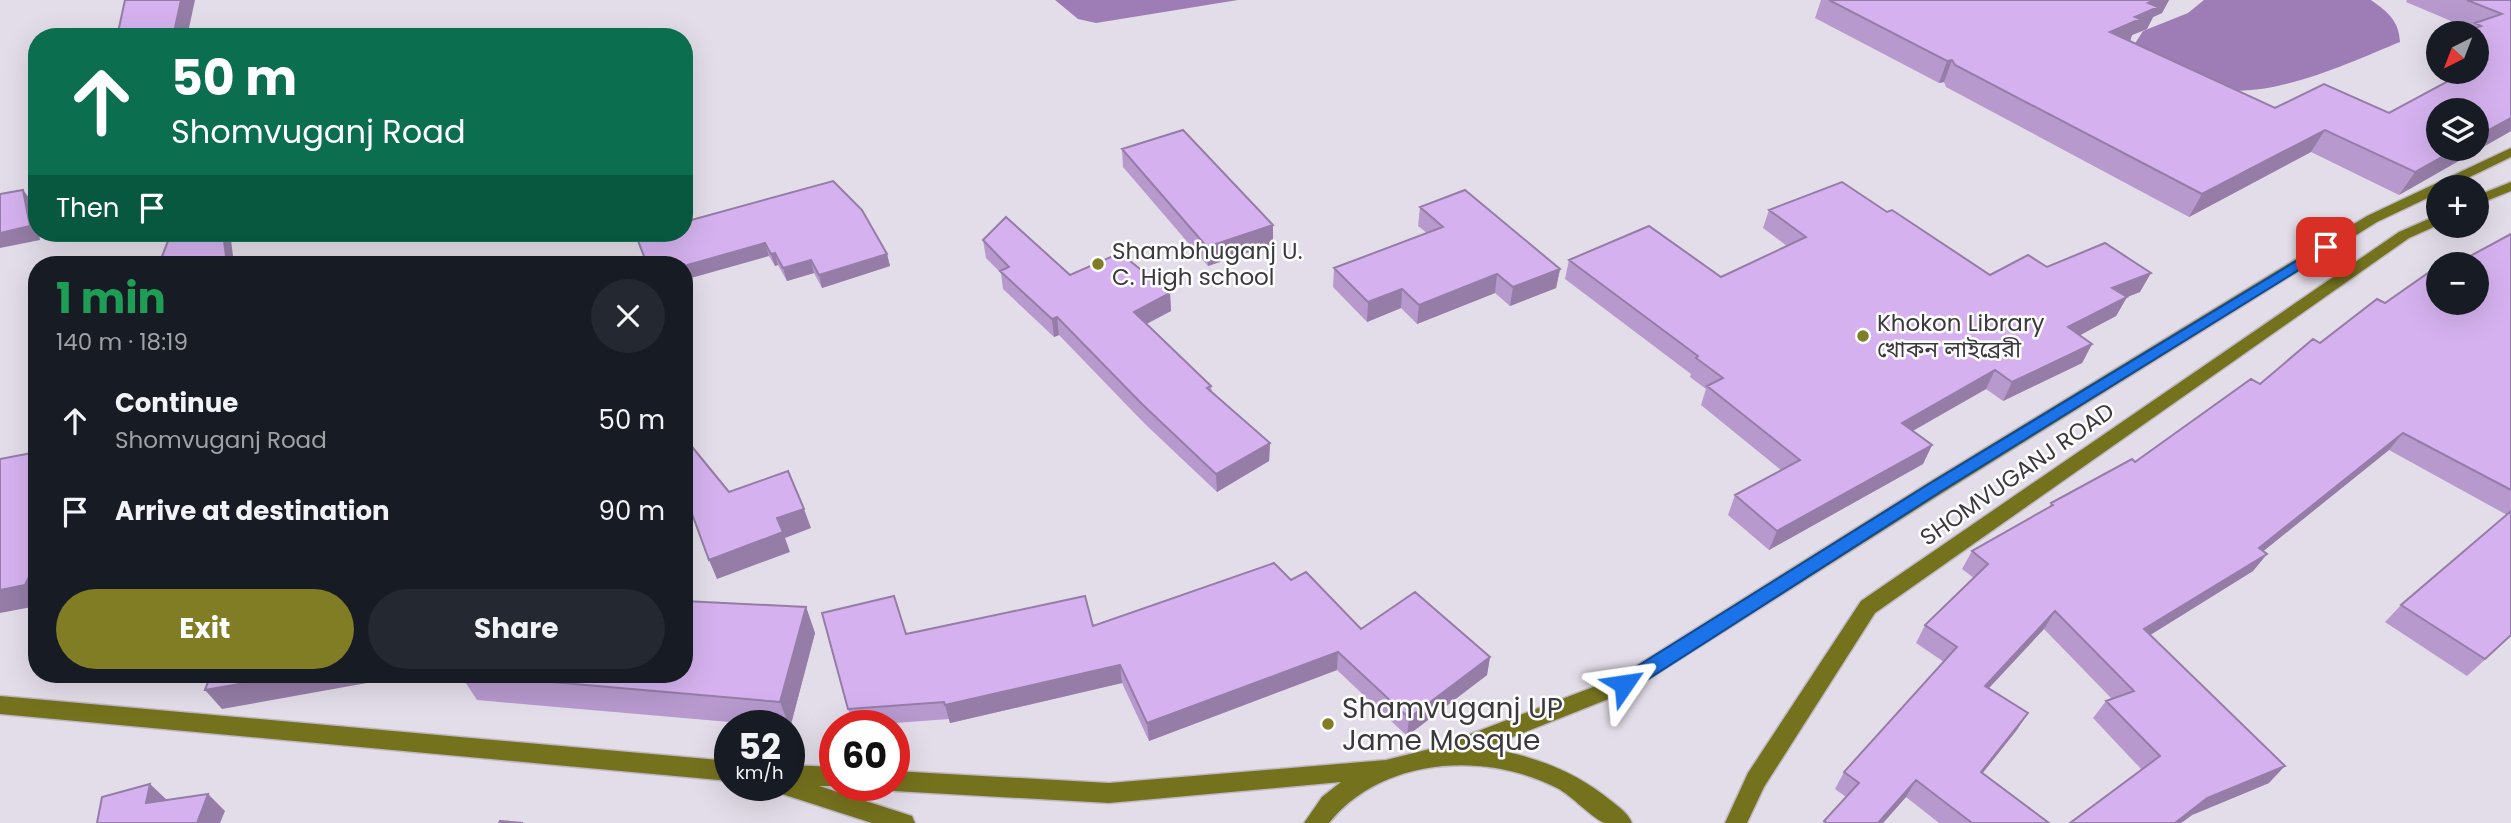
<!DOCTYPE html>
<html lang="en">
<head>
<meta charset="utf-8">
<style>
  :root { --surface:#171b24; --page:#242831; --text:#f1f3f6; --muted:#9ea1a6; --accent:#807d25 }
  body { margin:0; font-family:Poppins,"Noto Sans Bengali",sans-serif; background:var(--page); color:var(--text); height:100vh; display:flex; flex-direction:column; font-size:26px; white-space:nowrap }
  * { box-sizing:border-box; margin:0 }
  p { font-size:23px; color:var(--muted) }
  .icon { flex:none; width:38px; height:38px; fill:none; stroke:currentColor; stroke-width:2; stroke-linecap:round; stroke-linejoin:round }
  .map { position:relative; flex:1; overflow:hidden }
  .details { position:absolute; left:28px; top:256px; width:665px; height:427px; display:flex; flex-direction:column; background:var(--surface); border-radius:28px; box-shadow:0 7px 28px #0002 }
  .details>* { flex:none }
  .guide { position:absolute; left:28px; top:28px; width:665px; height:214px; border-radius:28px; box-shadow:0 7px 28px #0002; background:#0b6e4f; color:#fff; overflow:hidden }
  .needle { width:46px; rotate:222deg }
  .buttons { position:absolute; left:2426px; top:21px; display:grid; gap:14px }
  .buttons a { display:grid; place-items:center; width:63px; height:63px; border-radius:50%; background:var(--surface); box-shadow:0 7px 28px #0002; font-size:35px }
  .speed { position:absolute; left:714px; top:710px; display:flex; gap:14px; font-size:35px; font-weight:700; text-align:center }
  .speed>* { display:grid; place-content:center; width:91px; height:91px; border-radius:50%; background:var(--surface); box-shadow:0 7px 28px #0002; line-height:1 }
  .speed small { font-size:18px; font-weight:400 }
  .speed .limit { border:10px solid #d22; background:#fff; color:#111 }
  .pin { position:absolute; display:grid; place-items:center; width:60px; height:60px; color:#fff; margin:-30px; border-radius:14px; box-shadow:0 4px 10px #0006 }
  .me { position:absolute; width:77px; margin:-38px; rotate:58deg; stroke-linejoin:round; filter:drop-shadow(0 0 5px #0008) }
  .turn { display:flex; align-items:center; gap:24px; height:147px; padding:0 28px; font-size:32px }
  .turn .icon { width:91px; height:91px; stroke-width:2.5 }
  .turn b { display:block; font-size:49px; line-height:60px }
  .then { display:flex; align-items:center; height:66px; padding:0 28px; background:#0003; gap:14px; font-size:26px }
  .round { display:grid; place-items:center; flex:none; width:74px; height:74px; border-radius:37px; background:var(--page) }
  .overview { display:flex; align-items:center; justify-content:space-between; height:119px; padding:0 28px }
  h1 { font-size:42px; font-weight:700; line-height:52px; color:#1e9e55 }
  .button { display:flex; gap:14px; margin-top:auto; padding:14px 28px }
  .button a { flex:1; height:80px; border-radius:42px; background:var(--accent); color:#fff; font-size:28px; font-weight:700; line-height:80px; text-align:center }
  .button a+a { background:var(--page); color:var(--text) }
  ul { padding:0; list-style:none }
  li { display:flex; align-items:center; gap:21px; height:91px; padding:0 28px }
  li div { flex:1 }
  li b { display:block; font-size:26px }
  li em { font-style:normal }
  .map>svg:first-child { display:block }
  .water { fill:#9e7db6 }
  .lines { fill:none; stroke-linecap:round; stroke-linejoin:round }
  .primary-casing { stroke:#beb9c3; stroke-width:3 }
  .primary { fill:#75721e; fill-rule:evenodd }
  .wall { fill:#b799ce }
  .shaded-wall { fill:#957da7 }
  .building { fill:#d5b2ef; stroke:#957da7; stroke-width:2 }
  .route { fill:#1a73e8; stroke:#114b97; stroke-width:2 }
  .poi-dot { fill:#807d25; stroke:#fff; stroke-width:2.5 }
  .labels { text-anchor:middle; stroke-width:5; stroke-linejoin:round; paint-order:stroke }
  .poi-label { font-size:23px; fill:#3b393e; stroke:#fff; text-anchor:start }
  .street-label { font-size:23px; fill:#3b393e; stroke:#fff }
  .near-poi-label { font-size:28px; fill:#3b393e; stroke:#fff; text-anchor:start }
</style>
</head>
<body>
<div class="map">
<svg width="2511" height="823" viewBox="0 0 2511 823">
  <rect width="100%" height="100%" fill="#e3dde9"/>
  <path class="water" d="M 1055,0 L 1238,0 L 1096,23 L 1078,19 Z
    M 2204,0 L 2371,0 C 2388,12 2399,21 2400,42 C 2348,63 2260,106 2204,85 C 2180,75 2157,58 2134,45 L 2143,31 L 2188,13 Z"/>
  <g class="lines">
    <g class="primary-casing">
      <path id="primary" d="M 2511,148 L 2511,157 L 2449,187 L 2438,187 L 2438,193 L 2377,222 L 1942,493 L 1631,690 L 1485,748 C 1532,755 1573,770 1610,800 C 1619,807 1628,813 1632,823 C 1625,823 1613,823 1605,823 C 1594,820 1571,795 1557,788 C 1485,751 1382,757 1329,823 L 1304,823 L 1322,797 L 1341,782 L 1109,803 L 894,791 L 885,786 L 894,786 L 894,771 L 1109,783 L 1386,760 L 1434,748 L 1617,678 L 1928,483 L 2367,216 Z
        M 2511,182 L 2511,191 L 2476,205 L 2476,196 Z
        M 2438,215 L 2438,225 L 2409,238 L 1875,613 L 1764,787 L 1747,823 L 1725,823 L 1748,773 L 1861,601 L 2399,232 Z
        M 0,696 L 730,761 L 730,781 L 0,714 Z
        M 789,765 L 835,767 L 835,786 L 838,786 L 819,786 L 912,816 L 915,823 L 872,823 L 779,793 L 776,786 L 789,786 Z"/>
    </g>
    <use href="#primary" class="primary"/>
  </g>
  <path class="wall" d="M 1821,0 L 2169,0 L 2162,13 L 2153,17 L 2147,29 L 2132,35 L 2130,41 L 2275,108 L 2389,113 L 2458,75 L 2450,72 L 2476,72 L 2476,33 L 2470,30 L 2470,29 L 2406,2 L 2407,0 L 2511,0 L 2511,131 L 2399,195 L 2311,152 L 2189,217 L 1946,87 L 1944,82 L 1939,83 L 1815,18 Z
    M 2438,47 L 2438,66 L 2428,62 Z
    M 1122,149 L 1273,225 L 1273,244 L 1208,266 L 1123,167 Z
    M 1420,207 L 1560,269 L 1556,288 L 1510,306 L 1495,293 L 1417,324 L 1401,308 L 1367,322 L 1333,287 L 1334,268 L 1427,233 L 1418,226 Z
    M 1769,210 L 1887,212 L 1990,275 L 2047,267 L 2140,292 L 2127,297 L 2116,316 L 2079,335 L 2092,344 L 2082,363 L 2003,401 L 1986,389 L 1913,431 L 1932,445 L 1923,464 L 1769,550 L 1728,515 L 1735,495 L 1781,470 L 1701,405 L 1706,389 L 1690,377 L 1691,374 L 1565,279 L 1569,260 L 1721,277 L 1787,246 L 1763,228 Z
    M 635,233 L 887,254 L 890,266 L 822,288 L 814,273 L 787,281 L 778,265 L 775,266 L 769,256 Z
    M 2511,234 L 2511,636 L 2467,676 L 2385,622 L 2401,605 L 2507,515 L 2389,450 L 2263,551 L 2267,554 L 2253,571 L 2150,635 L 2269,783 L 2192,815 L 2181,823 L 2070,823 L 2142,770 L 2093,718 L 2106,701 L 2112,699 L 2044,629 L 1989,688 L 2028,713 L 2016,731 L 1982,773 L 2049,823 L 1939,823 L 1906,797 L 1883,823 L 1823,823 L 1846,797 L 1835,789 L 1844,772 L 1944,662 L 1916,643 L 1925,625 L 1974,578 L 1962,569 L 1972,551 L 2049,507 L 2051,503 L 2135,462 L 2260,384 L 2320,343 L 2385,303 Z
    M 983,240 L 1070,275 L 1170,293 L 1171,311 L 1147,324 L 1211,386 L 1212,392 L 1270,443 L 1269,461 L 1217,492 L 1144,423 L 1059,335 L 1054,337 L 1003,289 L 1001,273 L 986,258 Z
    M 1291,580 L 1361,629 L 1490,657 L 1487,675 L 1407,736 L 1337,670 L 1149,741 L 1122,683 L 950,723 L 949,719 L 854,726 L 848,709 L 1093,626 Z
    M 806,607 L 815,633 L 790,728 L 789,726 L 775,726 L 477,700 L 460,674 Z"/>
  <path class="shaded-wall" d="M 181,0 L 195,0 L 187,37 L 173,37 Z
    M 2154,0 L 2169,0 L 2162,13 L 2153,17 L 2147,29 L 2132,35 L 2130,41 L 2110,32 L 2135,17 L 2148,3 Z
    M 1952,60 L 1944,82 L 1939,83 L 1947,61 Z
    M 2511,118 L 2511,131 L 2399,195 L 2415,172 L 2456,149 L 2476,149 L 2476,137 Z
    M 2325,130 L 2311,152 L 2189,217 L 2202,194 Z
    M 23,190 L 33,203 L 37,222 L 37,233 L 39,233 L 40,240 L 0,248 L 0,233 Z
    M 1273,225 L 1273,244 L 1208,266 L 1207,247 Z
    M 223,233 L 226,233 L 231,240 L 234,264 L 227,264 Z
    M 765,243 L 769,256 L 684,280 L 684,266 Z
    M 775,253 L 778,265 L 775,266 L 771,254 Z
    M 887,254 L 890,266 L 822,288 L 819,275 Z
    M 811,260 L 814,273 L 787,281 L 783,268 Z
    M 1560,269 L 1556,288 L 1510,306 L 1513,287 Z
    M 2151,273 L 2140,292 L 2127,297 L 2116,316 L 2058,347 L 2068,327 L 2112,288 Z
    M 1497,274 L 1495,293 L 1417,324 L 1419,305 Z
    M 1402,289 L 1401,308 L 1367,322 L 1368,302 Z
    M 1170,293 L 1171,311 L 1136,329 L 1134,312 Z
    M 1057,317 L 1059,335 L 1054,337 L 1052,319 Z
    M 2092,344 L 2082,363 L 2003,401 L 2012,382 Z
    M 1995,370 L 1986,389 L 1893,442 L 1902,423 Z
    M 2403,433 L 2389,450 L 2245,566 L 2259,548 Z
    M 1270,443 L 1269,461 L 1217,492 L 1216,474 Z
    M 1932,445 L 1923,464 L 1769,550 L 1777,531 Z
    M 804,509 L 811,528 L 785,538 L 790,552 L 717,579 L 709,560 L 777,518 Z
    M 2267,554 L 2253,571 L 2131,647 L 2144,629 Z
    M 37,560 L 37,606 L 0,613 L 0,590 Z
    M 806,607 L 815,633 L 790,728 L 780,702 Z
    M 2055,611 L 2044,629 L 1974,704 L 1985,686 Z
    M 1338,652 L 1337,670 L 1149,741 L 1147,723 Z
    M 1490,657 L 1487,675 L 1407,736 L 1409,718 Z
    M 1120,665 L 1122,683 L 950,723 L 945,705 Z
    M 297,674 L 380,674 L 378,681 L 222,709 L 205,690 Z
    M 2028,713 L 2016,731 L 1970,789 L 1981,772 Z
    M 2285,766 L 2269,783 L 2192,815 L 2181,823 L 2175,823 L 2207,798 Z
    M 1916,780 L 1906,797 L 1883,823 L 1878,823 Z
    M 150,784 L 167,800 L 146,803 Z
    M 208,794 L 225,811 L 220,823 L 197,823 Z"/>
  <path class="building" d="M 125,0 L 181,0 L 173,37 L 129,37 L 130,34 L 117,37 Z
    M 1829,0 L 2154,0 L 2148,3 L 2158,7 L 2135,17 L 2140,19 L 2110,32 L 2275,108 L 2324,84 L 2389,113 L 2465,72 L 2476,72 L 2476,65 L 2487,60 L 2476,55 L 2476,33 L 2460,33 L 2481,26 L 2475,23 L 2502,14 L 2467,0 L 2511,0 L 2511,118 L 2476,137 L 2476,110 L 2438,110 L 2438,149 L 2456,149 L 2415,172 L 2325,130 L 2202,194 L 1955,65 L 1952,60 L 1947,61 Z
    M 1183,130 L 1273,225 L 1207,247 L 1122,149 Z
    M 833,181 L 862,210 L 887,254 L 819,275 L 811,260 L 783,268 L 775,253 L 771,254 L 765,243 L 684,266 L 684,264 L 647,264 L 635,233 L 684,233 L 684,222 Z
    M 1842,182 L 1887,212 L 1892,210 L 1990,275 L 2028,255 L 2047,267 L 2105,243 L 2151,273 L 2112,288 L 2127,297 L 2068,327 L 2092,344 L 2012,382 L 1995,370 L 1902,423 L 1932,445 L 1777,531 L 1735,495 L 1800,460 L 1707,386 L 1723,378 L 1696,358 L 1698,356 L 1569,260 L 1649,226 L 1721,277 L 1806,237 L 1769,210 Z
    M 23,190 L 30,226 L 0,233 L 0,194 Z
    M 1465,190 L 1560,269 L 1513,287 L 1497,274 L 1419,305 L 1402,289 L 1368,302 L 1334,268 L 1443,227 L 1420,207 Z
    M 1006,217 L 1070,275 L 1120,253 L 1170,293 L 1134,312 L 1211,386 L 1207,388 L 1270,443 L 1216,474 L 1143,405 L 1057,317 L 1052,319 L 1000,271 L 1009,267 L 983,240 Z
    M 187,233 L 223,233 L 227,264 L 159,264 L 170,236 Z
    M 2511,234 L 2511,490 L 2403,433 L 2259,548 L 2267,554 L 2144,629 L 2285,766 L 2207,798 L 2175,823 L 2070,823 L 2160,756 L 2106,701 L 2134,691 L 2055,611 L 1985,686 L 2028,713 L 1981,772 L 2049,823 L 1972,823 L 1916,780 L 1878,823 L 1827,823 L 1824,821 L 1859,783 L 1844,772 L 1957,647 L 1925,625 L 1988,564 L 1972,551 L 2053,505 L 2051,503 L 2132,459 L 2135,462 L 2251,379 L 2260,384 L 2313,339 L 2320,343 L 2377,299 L 2385,303 L 2438,266 L 2438,303 L 2476,303 L 2476,264 L 2441,264 L 2450,258 L 2459,262 Z
    M 684,437 L 729,492 L 788,471 L 804,509 L 777,518 L 783,532 L 709,560 L 684,492 Z
    M 37,452 L 37,560 L 25,585 L 0,590 L 0,459 Z
    M 2511,511 L 2511,635 L 2485,659 L 2401,605 Z
    M 1274,563 L 1291,580 L 1306,572 L 1361,629 L 1415,592 L 1490,657 L 1409,718 L 1338,652 L 1147,723 L 1120,665 L 945,705 L 944,702 L 848,709 L 822,613 L 894,596 L 906,634 L 1085,596 L 1093,626 Z
    M 684,601 L 806,607 L 780,702 L 460,674 L 684,674 Z
    M 211,674 L 297,674 L 205,690 Z
    M 150,784 L 146,803 L 208,794 L 197,823 L 97,823 L 102,797 Z
    M 500,821 L 523,823 L 499,823 Z"/>
  <path class="route" d="M 2326,243 L 2333,247 L 2331,250 L 1940,492 L 1631,690 L 1624,692 L 1617,690 L 1614,684 L 1617,679 L 1929,484 Z"/>
  <g class="poi-dot">
    <circle cx="1098" cy="264" r="7"/>
    <circle cx="1863" cy="336" r="7"/>
    <circle cx="1328" cy="724" r="7"/>
  </g>
  <g class="labels">
    <g class="poi-label">
      <text x="1112" y="259">Shambhuganj U.<tspan x="1112" dy="26">C. High school</tspan></text>
      <text x="1877" y="331">Khokon Library<tspan x="1877" dy="26">খোকন লাইব্রেরী</tspan></text>
    </g>
    <g class="street-label">
      <text transform="translate(2017 474) rotate(-35)" y="8">SHOMVUGANJ ROAD</text>
    </g>
    <g class="near-poi-label">
      <text x="1342" y="718">Shamvuganj UP<tspan x="1342" dy="32">Jame Mosque</tspan></text>
    </g>
  </g>
</svg>
<div class="buttons">
<a><svg class="needle" viewBox="-14 -14 28 28"><path d="M0-13l5 13h-10z" fill="#e53935"/><path d="M0 13l5-13h-10z" fill="#9ea1a6"/></svg></a>
<a><svg class="icon" aria-label="layers" viewBox="0 0 24 24"><path d="M12 4l9 5-9 5-9-5zM3 14l9 5 9-5"/></svg></a>
<a>+</a>
<a>−</a>
</div>
<div class="speed"><div>52<small>km/h</small></div><div class="limit">60</div></div>
<div class="pin" style="left:2326px;top:247px;background:#d93025"><svg class="icon" aria-label="arrive" viewBox="0 0 24 24"><path d="M6 21V4h12l-3 4 3 4H6"/></svg></div>
<svg class="me" style="left:1624px;top:684px" viewBox="-20 -20 40 40"><path d="M0-17L14 15 0 8-14 15z" fill="#1a73e8" stroke="#fff" stroke-width="4"/></svg>
<div class="guide">
<div class="turn"><svg class="icon" aria-label="ahead" viewBox="0 0 24 24"><path d="M12 20V5M6 11l6-6 6 6"/></svg><div><b>50 m</b>Shomvuganj Road</div></div>
<div class="then">Then<svg class="icon" aria-label="arrive" viewBox="0 0 24 24"><path d="M6 21V4h12l-3 4 3 4H6"/></svg></div>
</div>
<section class="details">
<div class="overview"><div><h1>1 min</h1><p>140 m · 18:19</p></div><a class="round"><svg class="icon" aria-label="close" viewBox="0 0 24 24"><path d="M6 6l12 12M18 6L6 18"/></svg></a></div>
<ul>
<li><svg class="icon" aria-label="ahead" viewBox="0 0 24 24"><path d="M12 20V5M6 11l6-6 6 6"/></svg><div><b>Continue</b><p>Shomvuganj Road</p></div><em>50 m</em></li>
<li><svg class="icon" aria-label="arrive" viewBox="0 0 24 24"><path d="M6 21V4h12l-3 4 3 4H6"/></svg><div><b>Arrive at destination</b></div><em>90 m</em></li>
</ul>
<div class="button"><a>Exit</a><a>Share</a></div>
</section>
</div>
</body>
</html>
